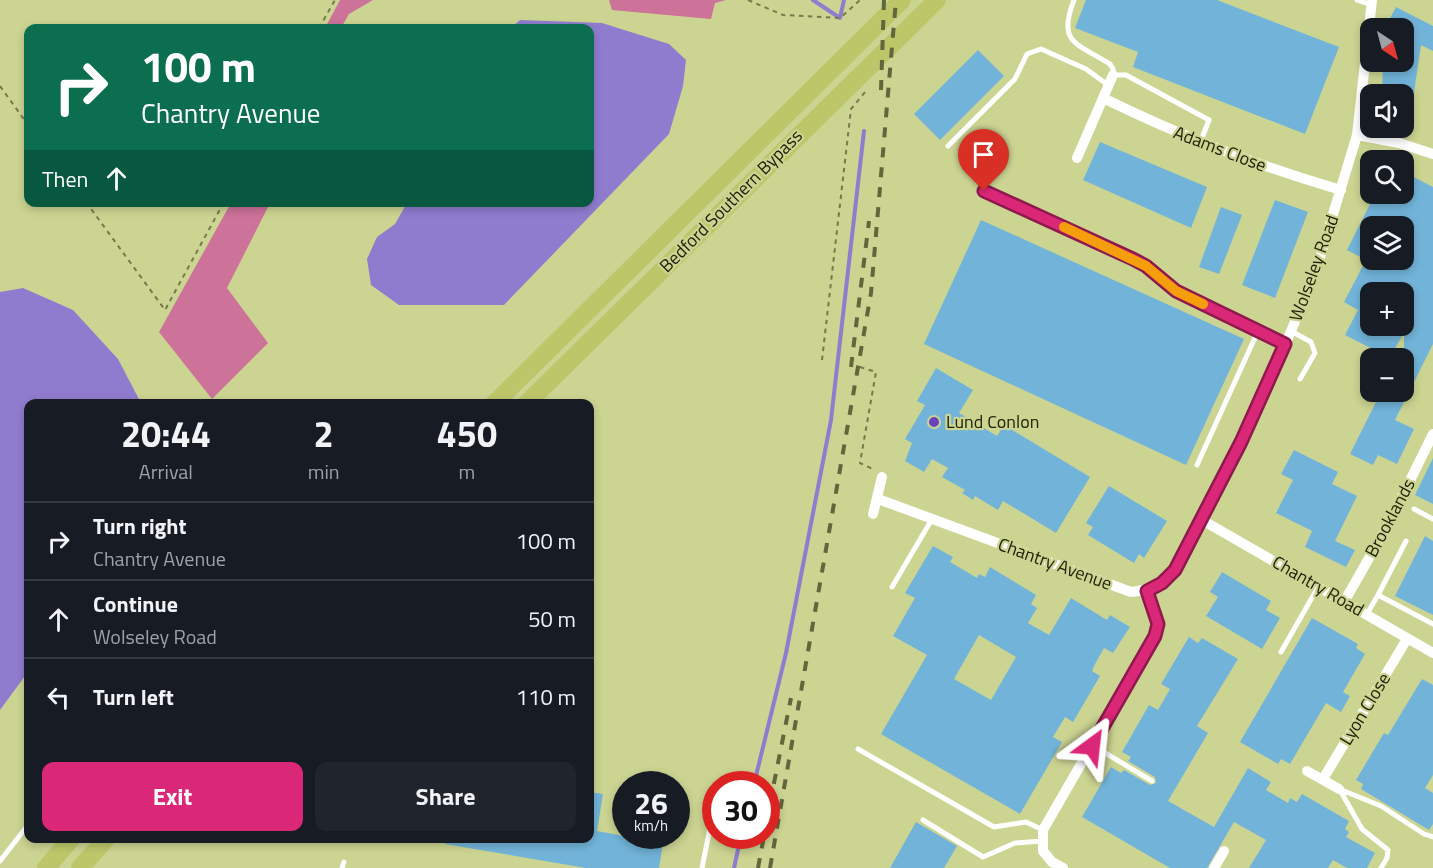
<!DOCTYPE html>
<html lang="en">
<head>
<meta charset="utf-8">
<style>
  :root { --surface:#171b24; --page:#20242c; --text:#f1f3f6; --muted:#9ea1a6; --line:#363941; --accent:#db2777 }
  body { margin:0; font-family:"Titillium Web",sans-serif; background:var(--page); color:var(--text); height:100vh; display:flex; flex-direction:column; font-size:22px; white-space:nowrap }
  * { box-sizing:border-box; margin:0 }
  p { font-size:20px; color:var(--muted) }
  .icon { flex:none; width:33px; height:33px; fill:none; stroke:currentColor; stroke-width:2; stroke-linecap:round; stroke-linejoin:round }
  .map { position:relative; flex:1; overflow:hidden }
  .details { position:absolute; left:24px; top:399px; width:570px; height:444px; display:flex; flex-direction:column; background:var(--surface); border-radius:12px; box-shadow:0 3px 9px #0003 }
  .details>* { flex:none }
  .top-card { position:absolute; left:24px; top:24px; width:570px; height:183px; border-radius:12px; box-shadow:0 3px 9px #0003; background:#0b6e4f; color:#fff; overflow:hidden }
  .needle { width:39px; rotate:144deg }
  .controls { position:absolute; left:1360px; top:18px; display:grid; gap:12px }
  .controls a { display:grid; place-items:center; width:54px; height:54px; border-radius:12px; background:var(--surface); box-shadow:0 3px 9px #0003; font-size:30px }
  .speed { position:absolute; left:612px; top:771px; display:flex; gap:12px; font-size:30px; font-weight:700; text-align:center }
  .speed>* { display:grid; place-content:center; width:78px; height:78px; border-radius:50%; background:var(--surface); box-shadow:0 3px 9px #0003; line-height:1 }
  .speed small { font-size:15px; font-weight:400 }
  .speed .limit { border:9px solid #d22; background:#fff; color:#111 }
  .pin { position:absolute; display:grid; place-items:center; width:51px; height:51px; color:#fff; margin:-62px -26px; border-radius:50% 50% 50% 0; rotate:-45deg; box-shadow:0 0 6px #0007 }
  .pin .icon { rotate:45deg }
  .me { position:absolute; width:66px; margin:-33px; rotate:30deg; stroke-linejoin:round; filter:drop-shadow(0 0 4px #0008) }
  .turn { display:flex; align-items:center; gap:21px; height:126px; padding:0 18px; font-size:27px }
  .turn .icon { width:78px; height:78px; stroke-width:2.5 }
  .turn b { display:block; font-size:42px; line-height:51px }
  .then { display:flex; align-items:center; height:57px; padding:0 18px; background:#0003; gap:12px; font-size:22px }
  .eta { display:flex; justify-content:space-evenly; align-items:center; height:102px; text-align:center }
  .eta b { font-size:36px; font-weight:700; line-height:42px }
  .cta { display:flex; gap:12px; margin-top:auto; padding:12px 18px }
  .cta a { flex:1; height:69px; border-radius:12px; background:var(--accent); color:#fff; font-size:24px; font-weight:700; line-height:69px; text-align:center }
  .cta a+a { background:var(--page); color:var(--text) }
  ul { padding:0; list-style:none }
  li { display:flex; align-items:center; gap:18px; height:78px; padding:0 18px; border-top:2px solid var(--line) }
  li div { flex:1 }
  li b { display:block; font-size:22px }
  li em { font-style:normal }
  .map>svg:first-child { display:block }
  .forest { fill:#cd7299 }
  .water { fill:#907ccf }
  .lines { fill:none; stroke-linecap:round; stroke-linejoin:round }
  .stream { stroke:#907ccf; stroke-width:4 }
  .building { fill:#72b4d9; fill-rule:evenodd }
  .path { stroke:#75794c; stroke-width:2; stroke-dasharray:4.5 4.5; stroke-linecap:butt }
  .service { stroke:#fff; stroke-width:5 }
  .minor { stroke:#fff; stroke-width:10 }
  .trunk { stroke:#bec66a; stroke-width:18 }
  .rail { stroke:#62663d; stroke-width:4; stroke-dasharray:10 10; stroke-linecap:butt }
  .route-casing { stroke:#8e194d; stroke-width:15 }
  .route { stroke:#db2777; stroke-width:10 }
  .slow { stroke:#f59e0b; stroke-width:10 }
  .poi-dot { fill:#6a43bc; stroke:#ccd492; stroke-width:2 }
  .labels { text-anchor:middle; stroke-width:4.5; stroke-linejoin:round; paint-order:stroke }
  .street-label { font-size:18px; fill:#212309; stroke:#ccd492 }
  .poi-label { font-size:18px; fill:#212309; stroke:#ccd492; text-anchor:start }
</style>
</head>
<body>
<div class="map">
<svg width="1433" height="868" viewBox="0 0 1433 868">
  <rect width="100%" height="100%" fill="#ccd492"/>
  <path class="forest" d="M 340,0 L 373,0 L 349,14 L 341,28 L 325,28 Z
    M 609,0 L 726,0 L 715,3 L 711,19 L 612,10 Z
    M 231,203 L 270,203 L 227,288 L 268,343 L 212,399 L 159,332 Z"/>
  <path class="water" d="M 520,20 L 602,23 L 669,44 L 686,60 L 683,86 L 669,134 L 504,305 L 399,305 L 371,285 L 367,259 L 377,237 L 395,224 L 407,203 L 590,202 L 590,28 L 511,28 Z
    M 23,288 L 73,310 L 118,359 L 141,403 L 28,404 L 28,672 L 0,710 L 0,292 Z"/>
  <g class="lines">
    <path class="stream" d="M 813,0 L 840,18 L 844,0
      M 754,784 L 786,653 L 831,420 L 864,131
      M 734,868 L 741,836"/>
  </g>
  <path class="building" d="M 1086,0 L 1217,0 L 1339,47 L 1305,134 L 1133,67 L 1138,52 L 1075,28 Z
    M 1396,7 L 1433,26 L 1433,51 L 1421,45 L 1410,120 L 1404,120 L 1404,94 L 1382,94 L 1383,62 L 1404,62 L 1404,28 L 1385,28 Z
    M 978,50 L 1004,76 L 940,140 L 914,114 Z
    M 1100,142 L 1207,187 L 1191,228 L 1083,180 Z
    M 1404,172 L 1433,187 L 1433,344 L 1395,420 L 1414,429 L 1397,464 L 1378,455 L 1373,465 L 1350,454 L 1381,392 L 1404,392 L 1404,332 L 1390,358 L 1345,335 L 1358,310 L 1344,302 L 1366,260 L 1347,250 L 1375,194 L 1404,194 ZM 1371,226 L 1404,226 L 1404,260 L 1371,260 ZM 1371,292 L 1404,292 L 1404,326 L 1371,326 Z
    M 1275,200 L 1308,212 L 1275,298 L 1242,285 Z
    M 1221,207 L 1242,215 L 1219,274 L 1199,267 Z
    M 981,220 L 1244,339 L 1186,465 L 924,344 Z
    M 936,368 L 973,390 L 959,413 L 997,436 L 1004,425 L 1090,477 L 1056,533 L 1003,501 L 998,510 L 975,496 L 973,500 L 962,493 L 965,490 L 942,477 L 948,468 L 932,459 L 924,472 L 905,461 L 912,443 L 905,439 L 925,405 L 917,401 Z
    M 1294,450 L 1338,472 L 1332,484 L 1357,496 L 1335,541 L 1355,550 L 1346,567 L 1305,547 L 1312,531 L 1276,513 L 1293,480 L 1281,474 Z
    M 1433,458 L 1433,504 L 1415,495 Z
    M 1109,486 L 1167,521 L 1144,558 L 1139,554 L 1134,563 L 1088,535 L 1093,527 L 1086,523 Z
    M 1425,536 L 1433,541 L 1433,615 L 1395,596 Z
    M 933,546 L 953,557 L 950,562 L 977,578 L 979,574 L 985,577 L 990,567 L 1036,595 L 1031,604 L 1037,608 L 1028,623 L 1049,635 L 1071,598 L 1107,620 L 1110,615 L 1130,627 L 1113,653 L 1104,648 L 1094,666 L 1092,671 L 1100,676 L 1073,722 L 1065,717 L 1053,737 L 1062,742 L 1020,814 L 881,734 L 927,655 L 893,636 L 915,598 L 905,593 ZM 979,635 L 1016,657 L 991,700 L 954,679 Z
    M 1222,572 L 1271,601 L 1266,610 L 1280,618 L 1262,649 L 1206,616 L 1218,597 L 1210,592 Z
    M 1312,618 L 1358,644 L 1356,648 L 1365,654 L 1343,692 L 1350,696 L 1341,712 L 1326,703 L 1290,764 L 1281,759 L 1278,764 L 1240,742 Z
    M 1189,637 L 1198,643 L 1202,638 L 1238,659 L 1197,726 L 1208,733 L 1168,801 L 1214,827 L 1248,768 L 1271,782 L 1266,790 L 1288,803 L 1290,798 L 1297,802 L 1302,794 L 1349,821 L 1345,829 L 1349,832 L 1346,837 L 1375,853 L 1367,868 L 1347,868 L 1333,860 L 1328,868 L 1249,868 L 1266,840 L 1234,822 L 1207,868 L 1170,868 L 1082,817 L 1111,767 L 1121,773 L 1124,770 L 1150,785 L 1156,783 L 1155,777 L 1128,761 L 1131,757 L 1122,752 L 1149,705 L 1158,710 L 1170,689 L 1161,684 Z
    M 1422,679 L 1433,685 L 1433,775 L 1425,788 L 1433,793 L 1433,824 L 1429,830 L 1361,789 L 1363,784 L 1356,780 L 1384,733 L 1388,735 Z
    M 590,792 L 603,794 L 597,831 L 663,843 L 659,868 L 586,868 L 445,844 L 446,838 L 590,838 Z
    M 916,822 L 957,846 L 944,868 L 890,868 Z"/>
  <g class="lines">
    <path class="path" d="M 748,0 L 783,15 L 840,18 L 860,0
      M 319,28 L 335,0
      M 0,86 L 28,125
      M 86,202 L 165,310 L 224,202
      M 822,360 L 851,109 L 866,91
      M 860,367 L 876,372 L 860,463 L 875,470"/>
    <path class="service" d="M 1074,0 C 1057,43 1076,43 1110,64 L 1113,69 L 1113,75 L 1126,75 L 1209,120 L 1200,143
      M 1357,0 L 1371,5
      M 948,146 L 1015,79 L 1027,54 L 1041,49 L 1086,69 L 1108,85
      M 984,191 L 1133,259 L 1146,266 L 1176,291 L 1285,344
      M 1291,331 L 1311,342 L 1315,353 L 1300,379
      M 1197,465 L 1258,331
      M 1414,509 L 1433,519
      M 1406,541 L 1378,595 L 1433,624
      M 892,587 L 932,519
      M 1367,614 L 1378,595
      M 1281,652 L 1318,587
      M 1092,745 L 1152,781
      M 858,749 L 994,827 L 1026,822 L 1043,830
      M 1339,789 L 1381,806 L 1424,834 L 1433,837
      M 1340,790 L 1362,829 L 1388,850 L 1387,858 L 1381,868
      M 923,820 L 983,857 L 1015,843 L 1042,841
      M 0,861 L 28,825
      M 342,868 L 344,862
      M 702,868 L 711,823"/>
    <path class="minor" d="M 1103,98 C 1183,137 1255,165 1341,190
      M 1357,135 L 1399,143 L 1433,154
      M 1077,158 L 1113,75
      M 878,499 L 1131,592 C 1151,590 1162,584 1175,570 L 1241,442 L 1292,329 L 1320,257 L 1357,135 L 1372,0
      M 873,514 L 882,477
      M 1202,520 L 1433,653
      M 1344,602 L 1389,523 L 1433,434
      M 1307,771 L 1339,789
      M 1323,779 L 1407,639
      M 1063,868 L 1052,862 L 1043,851 L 1043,830 L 1155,636 L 1158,624 L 1147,591
      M 1214,868 L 1224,851"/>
    <path class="trunk" d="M 494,404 L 902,0
      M 526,404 L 937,0
      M 46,868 L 72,838
      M 80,868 L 107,838"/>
    <path class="rail" d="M 881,90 L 884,0
      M 851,367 L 869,221
      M 766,823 L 791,698
      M 758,868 L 764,836
      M 770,868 L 871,293 L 896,0"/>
  </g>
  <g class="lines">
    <g class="route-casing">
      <path id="route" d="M 984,191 L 1133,259 L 1146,266 L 1176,291 L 1285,344 L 1241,442 L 1175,570 L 1162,583 L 1147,591 L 1158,624 L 1155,636 L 1092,746"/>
    </g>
    <use href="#route" class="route"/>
    <path class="slow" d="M 1064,227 L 1146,266 L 1176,291 L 1203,304"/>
  </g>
  <circle class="poi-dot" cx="934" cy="422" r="6"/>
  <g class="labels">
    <g class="street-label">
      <text transform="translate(1220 149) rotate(21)" y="6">Adams Close</text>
      <text transform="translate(731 201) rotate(-45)" y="6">Bedford Southern Bypass</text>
      <text transform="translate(1314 268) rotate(-70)" y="6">Wolseley Road</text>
      <text transform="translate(1390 518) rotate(-62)" y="6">Brooklands</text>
      <text transform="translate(1055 564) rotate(20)" y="6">Chantry Avenue</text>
      <text transform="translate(1318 586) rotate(30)" y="6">Chantry Road</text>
      <text transform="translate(1365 709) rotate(-59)" y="6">Lyon Close</text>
    </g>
    <g class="poi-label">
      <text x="946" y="428">Lund Conlon</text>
    </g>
  </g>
</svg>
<div class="controls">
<a><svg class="needle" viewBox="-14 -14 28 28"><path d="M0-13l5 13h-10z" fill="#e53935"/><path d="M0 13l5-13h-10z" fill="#9ea1a6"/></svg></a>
<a><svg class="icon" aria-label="sound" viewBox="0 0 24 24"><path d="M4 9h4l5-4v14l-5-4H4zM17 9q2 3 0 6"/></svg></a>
<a><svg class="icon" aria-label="search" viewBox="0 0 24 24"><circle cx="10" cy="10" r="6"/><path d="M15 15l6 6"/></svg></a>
<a><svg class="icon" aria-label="layers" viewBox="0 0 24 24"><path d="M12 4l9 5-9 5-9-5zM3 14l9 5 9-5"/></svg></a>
<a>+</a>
<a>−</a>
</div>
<div class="speed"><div>26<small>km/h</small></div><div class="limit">30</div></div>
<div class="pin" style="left:984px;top:191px;background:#d93025"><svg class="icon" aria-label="arrive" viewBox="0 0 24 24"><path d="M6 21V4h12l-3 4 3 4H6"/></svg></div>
<svg class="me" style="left:1092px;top:746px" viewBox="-20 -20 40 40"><path d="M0-17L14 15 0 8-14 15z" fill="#db2777" stroke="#fff" stroke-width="4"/></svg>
<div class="top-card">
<div class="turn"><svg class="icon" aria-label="right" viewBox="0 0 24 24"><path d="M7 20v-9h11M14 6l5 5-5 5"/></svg><div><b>100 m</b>Chantry Avenue</div></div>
<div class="then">Then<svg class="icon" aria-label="ahead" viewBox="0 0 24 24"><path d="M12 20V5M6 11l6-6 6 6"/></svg></div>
</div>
<section class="details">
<div class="eta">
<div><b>20:44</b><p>Arrival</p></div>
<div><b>2</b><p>min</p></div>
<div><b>450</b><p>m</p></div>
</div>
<ul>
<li><svg class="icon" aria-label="right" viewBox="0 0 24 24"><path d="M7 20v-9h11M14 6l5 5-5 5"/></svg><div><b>Turn right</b><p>Chantry Avenue</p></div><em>100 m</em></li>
<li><svg class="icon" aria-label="ahead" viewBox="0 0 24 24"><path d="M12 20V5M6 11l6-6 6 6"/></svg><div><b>Continue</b><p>Wolseley Road</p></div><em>50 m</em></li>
<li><svg class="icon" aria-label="left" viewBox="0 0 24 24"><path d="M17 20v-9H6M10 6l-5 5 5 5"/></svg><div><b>Turn left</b></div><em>110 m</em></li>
</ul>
<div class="cta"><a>Exit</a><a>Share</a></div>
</section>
</div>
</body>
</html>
